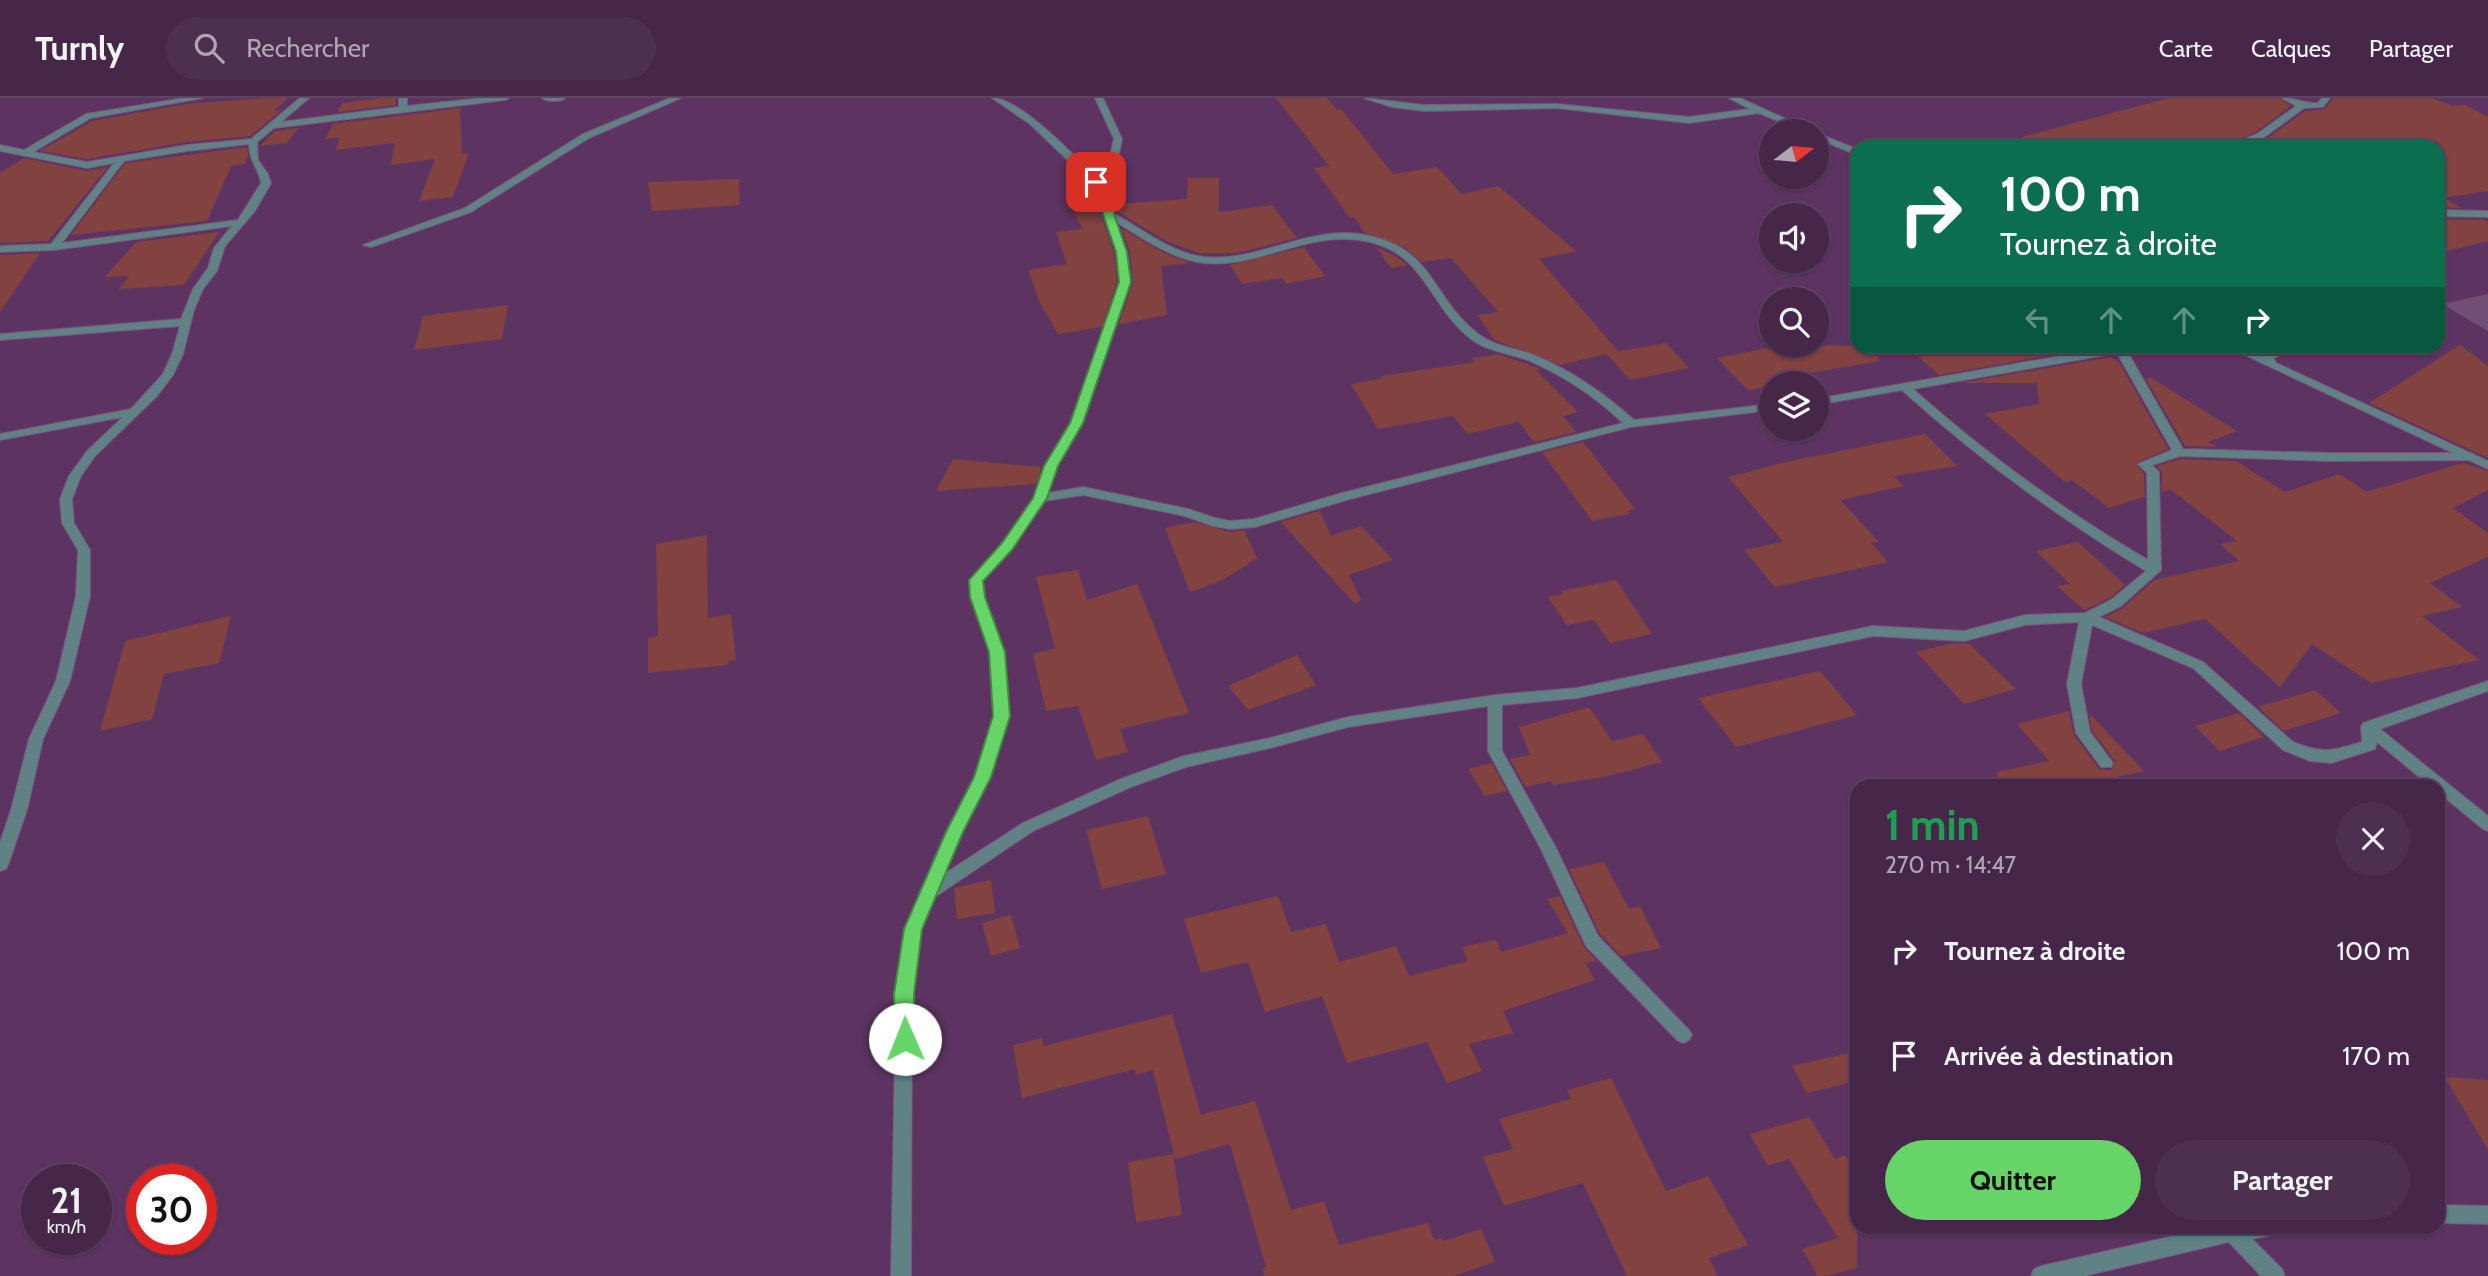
<!DOCTYPE html>
<html lang="fr">
<head>
<meta charset="utf-8">
<style>
  :root { --surface:#462749; --page:#4d2f50; --text:#f1f3f6; --muted:#b0a5b4; --line:#5e4461; --accent:#66d466 }
  body { margin:0; font-family:Cabin,sans-serif; background:var(--page); color:var(--text); height:100vh; display:flex; flex-direction:column; font-size:26px; white-space:nowrap }
  * { box-sizing:border-box; margin:0 }
  p { font-size:23px; color:var(--muted) }
  .icon { flex:none; width:38px; height:38px; fill:none; stroke:currentColor; stroke-width:2; stroke-linecap:round; stroke-linejoin:round }
  .map { position:relative; flex:1; overflow:hidden }
  .details { position:absolute; left:1850px; top:681px; width:595px; height:455px; display:flex; flex-direction:column; background:var(--surface); border-radius:21px; box-shadow:0 2px 5px #0004,0 0 0 2px var(--line) }
  .details>* { flex:none }
  .hud { position:absolute; left:1850px; top:42px; width:595px; height:214px; border-radius:21px; box-shadow:0 2px 5px #0004,0 0 0 2px var(--line); background:#0b6e4f; color:#fff; overflow:hidden }
  .needle { width:46px; rotate:74deg }
  .buttons { position:absolute; left:1759px; top:21px; display:grid; gap:14px }
  .buttons a { display:grid; place-items:center; width:70px; height:70px; border-radius:50%; background:var(--surface); box-shadow:0 2px 5px #0004,0 0 0 2px var(--line); font-size:35px }
  .speed { position:absolute; left:21px; top:1066px; display:flex; gap:14px; font-size:35px; font-weight:700; text-align:center }
  .speed>* { display:grid; place-content:center; width:91px; height:91px; border-radius:50%; background:var(--surface); box-shadow:0 2px 5px #0004,0 0 0 2px var(--line); line-height:1 }
  .speed small { font-size:18px; font-weight:400 }
  .speed .limit { border:10px solid #d22; background:#fff; color:#111 }
  .pin { position:absolute; display:grid; place-items:center; width:60px; height:60px; color:#fff; margin:-30px; border-radius:14px; box-shadow:0 4px 10px #0006 }
  .me { position:absolute; width:77px; margin:-38px; rotate:359deg; stroke-linejoin:round; filter:drop-shadow(0 0 5px #0008) }
  .turn { display:flex; align-items:center; gap:24px; height:147px; padding:0 35px; font-size:32px }
  .turn .icon { width:91px; height:91px; stroke-width:2.5 }
  .turn b { display:block; font-size:49px; line-height:60px }
  .lanes { display:flex; align-items:center; height:66px; padding:0 35px; background:#0003; justify-content:center; gap:35px; direction:ltr }
  .lanes .off { opacity:.35 }
  .round { display:grid; place-items:center; flex:none; width:74px; height:74px; border-radius:37px; background:var(--page) }
  .head { display:flex; align-items:center; justify-content:space-between; height:119px; padding:0 35px }
  h1 { font-size:42px; font-weight:800; line-height:52px; color:#1e9e55 }
  .primary-button { display:flex; gap:14px; margin-top:auto; padding:14px 35px }
  .primary-button a { flex:1; height:80px; border-radius:42px; background:var(--accent); color:#111; font-size:28px; font-weight:800; line-height:80px; text-align:center }
  .primary-button a+a { background:var(--page); color:var(--text) }
  ul { padding:0; list-style:none }
  li { display:flex; align-items:center; gap:21px; height:105px; padding:0 35px }
  li div { flex:1 }
  li b { display:block; font-size:26px }
  li em { font-style:normal }
  header { display:flex; align-items:center; gap:42px; box-sizing:border-box; height:98px; padding:0 35px; background:var(--surface); border-bottom:2px solid var(--line) }
  header strong { font-size:33px }
  nav { display:flex; gap:38px; margin-inline-start:auto; font-size:24px }
  .search { width:490px; height:63px; background:var(--page); display:flex; align-items:center; gap:18px; box-sizing:border-box; padding:0 24px; border-radius:38px; color:var(--muted); font-size:26px }
  .map>svg:first-child { display:block }
  .green { fill:#714f74 }
  .building { fill:#824240 }
  .lines { fill:none; stroke-linecap:round; stroke-linejoin:round }
  .minor-casing { stroke:#7a547e; stroke-width:2 }
  .minor { fill:#608285; fill-rule:evenodd }
  .route { fill:#66d466; stroke:#428a42; stroke-width:2 }
</style>
</head>
<body>
<header>
<strong>Turnly</strong>
<div class="search"><svg class="icon" aria-label="search" viewBox="0 0 24 24"><circle cx="10" cy="10" r="6"/><path d="M15 15l6 6"/></svg>Rechercher</div>
<nav><a>Carte</a><a>Calques</a><a>Partager</a></nav>
</header>
<div class="map">
<svg width="2488" height="1178" viewBox="0 0 2488 1178">
  <rect width="100%" height="100%" fill="#5d3461"/>
  <path class="green" d="M 2488,196 L 2488,233 L 2442,206 Z"/>
  <path class="building" d="M 266,0 L 288,0 L 274,13 L 282,12 L 250,38 L 187,44 L 87,61 L 40,53 L 92,23 L 186,6 Z
    M 382,0 L 396,0 L 396,7 L 338,14 L 342,5 Z
    M 1276,0 L 1327,0 L 1337,12 L 1342,12 L 1393,76 L 1437,69 L 1462,96 L 1498,88 L 1576,153 L 1539,161 L 1618,253 L 1614,254 L 1666,245 L 1689,270 L 1630,282 L 1607,256 L 1560,267 L 1494,242 L 1478,217 L 1498,214 L 1451,160 L 1422,164 L 1404,149 L 1365,135 L 1354,119 L 1350,120 L 1314,70 L 1329,68 Z
    M 2169,0 L 2280,0 L 2291,8 L 2256,34 L 2222,49 L 2023,49 L 2022,39 Z
    M 2333,0 L 2431,0 L 2454,8 L 2465,7 L 2488,19 L 2488,93 L 2444,100 L 2462,110 L 2438,109 L 2438,49 L 2245,49 L 2265,42 L 2305,13 L 2325,11 Z
    M 460,10 L 462,56 L 469,55 L 453,99 L 419,103 L 435,61 L 391,67 L 395,45 L 336,52 L 340,39 L 325,41 L 333,26 Z
    M 298,30 L 287,45 L 260,48 L 275,33 Z
    M 247,49 L 248,59 L 245,66 L 231,68 L 207,123 L 71,137 L 125,65 Z
    M 24,60 L 87,73 L 108,69 L 48,143 L 0,145 L 0,75 Z
    M 1188,80 L 1219,80 L 1219,114 L 1272,107 L 1297,140 L 1238,155 L 1198,155 L 1166,143 L 1116,113 L 1116,106 L 1187,101 Z
    M 739,81 L 740,107 L 652,113 L 648,84 Z
    M 1100,107 L 1101,117 L 1114,155 L 1117,184 L 1102,229 L 1058,236 L 1040,205 L 1028,172 L 1067,166 L 1056,134 L 1082,131 L 1074,113 L 1078,112 L 1076,108 Z
    M 2438,121 L 2484,122 L 2488,124 L 2488,143 L 2438,155 Z
    M 1121,130 L 1164,155 L 1191,165 L 1161,168 L 1167,217 L 1119,226 L 1133,184 L 1130,154 Z
    M 219,134 L 184,187 L 119,191 L 129,178 L 105,179 L 136,144 Z
    M 1304,149 L 1325,178 L 1286,186 L 1282,180 L 1242,186 L 1230,167 Z
    M 1376,149 L 1397,159 L 1407,167 L 1391,170 Z
    M 40,155 L 0,214 L 0,157 Z
    M 508,207 L 502,241 L 414,252 L 423,218 Z
    M 1782,247 L 1877,248 L 1879,263 L 1799,277 L 1806,283 L 1771,285 L 1771,289 L 1748,292 L 1717,260 Z
    M 2460,247 L 2488,268 L 2488,360 L 2369,305 Z
    M 1906,248 L 2095,248 L 2096,249 L 1939,277 Z
    M 1498,256 L 1541,271 L 1536,272 L 1578,314 L 1563,318 L 1576,334 L 1534,344 L 1519,324 L 1468,336 L 1453,318 L 1378,331 L 1351,286 L 1383,280 L 1381,278 L 1475,264 L 1472,260 Z
    M 2111,259 L 2119,264 L 2168,351 L 2136,365 L 2144,376 L 2145,399 L 2109,410 L 2072,382 L 2065,384 L 1985,316 L 2039,306 L 2037,285 L 1961,285 Z
    M 2151,280 L 2237,333 L 2208,344 L 2216,349 L 2185,348 L 2146,281 Z
    M 1925,336 L 1957,368 L 1894,378 L 1904,388 L 1840,402 L 1879,444 L 1871,445 L 1888,464 L 1775,489 L 1744,452 L 1783,444 L 1728,379 L 1786,364 Z
    M 1583,344 L 1635,411 L 1627,413 L 1630,416 L 1592,423 L 1542,354 Z
    M 953,361 L 1040,369 L 1040,375 L 1036,386 L 936,393 Z
    M 2180,361 L 2236,363 L 2285,394 L 2339,376 L 2367,394 L 2463,365 L 2488,373 L 2488,392 L 2453,410 L 2488,435 L 2488,459 L 2430,485 L 2462,509 L 2422,518 L 2479,562 L 2371,585 L 2312,546 L 2280,589 L 2205,521 L 2143,535 L 2105,519 L 2123,510 L 2154,482 L 2239,463 L 2220,446 L 2237,443 L 2170,391 L 2162,394 L 2162,374 L 2157,368 Z
    M 1320,413 L 1331,438 L 1361,428 L 1393,462 L 1349,477 L 1361,502 L 1355,506 L 1281,424 Z
    M 1194,424 L 1230,434 L 1244,432 L 1257,460 L 1223,482 L 1190,494 L 1165,430 Z
    M 707,437 L 708,520 L 731,516 L 736,562 L 729,562 L 728,567 L 648,575 L 648,540 L 658,538 L 656,446 Z
    M 2078,444 L 2125,487 L 2110,500 L 2084,512 L 2057,488 L 2070,486 L 2036,453 Z
    M 1078,472 L 1087,502 L 1137,486 L 1189,615 L 1120,631 L 1128,654 L 1096,662 L 1078,608 L 1046,613 L 1033,556 L 1055,550 L 1036,479 Z
    M 1616,482 L 1652,536 L 1610,545 L 1594,522 L 1567,527 L 1548,499 L 1563,496 L 1561,493 Z
    M 231,518 L 219,565 L 164,576 L 152,621 L 100,633 L 125,543 Z
    M 1953,545 L 1968,545 L 2016,591 L 1964,606 L 1916,554 Z
    M 1297,557 L 1316,587 L 1248,612 L 1228,588 Z
    M 1820,573 L 1857,617 L 1736,649 L 1698,600 Z
    M 2315,592 L 2341,615 L 2284,633 L 2258,609 Z
    M 1589,609 L 1612,643 L 1643,636 L 1662,664 L 1609,678 L 1553,687 L 1551,683 L 1525,689 L 1510,661 L 1530,657 L 1519,629 Z
    M 2069,613 L 2074,637 L 2099,671 L 2111,672 L 2115,663 L 2092,633 L 2089,615 L 2144,673 L 2074,688 L 1998,688 L 1997,674 L 2049,663 L 2017,626 Z
    M 2239,615 L 2264,639 L 2220,653 L 2195,628 Z
    M 1492,665 L 1507,693 L 1485,698 L 1468,671 Z
    M 1148,718 L 1166,776 L 1102,791 L 1086,732 Z
    M 1604,764 L 1629,811 L 1640,808 L 1661,850 L 1621,858 L 1600,836 L 1569,771 Z
    M 991,782 L 995,815 L 957,821 L 954,790 Z
    M 1278,798 L 1291,834 L 1326,826 L 1339,864 L 1396,848 L 1409,878 L 1468,863 L 1462,849 L 1496,842 L 1501,854 L 1568,835 L 1547,801 L 1560,798 L 1584,849 L 1597,863 L 1585,865 L 1595,882 L 1503,913 L 1513,935 L 1469,946 L 1482,973 L 1447,985 L 1427,944 L 1347,965 L 1322,898 L 1265,914 L 1248,864 L 1201,875 L 1184,821 Z
    M 1011,817 L 1020,850 L 991,858 L 982,825 Z
    M 1172,916 L 1201,1017 L 1255,1003 L 1291,1112 L 1324,1103 L 1339,1147 L 1428,1125 L 1434,1142 L 1442,1140 L 1443,1143 L 1481,1131 L 1495,1164 L 1453,1178 L 1264,1178 L 1263,1170 L 1266,1169 L 1230,1046 L 1175,1061 L 1153,972 L 1136,977 L 1135,971 L 1022,1000 L 1013,947 L 1042,940 L 1044,948 Z
    M 1857,953 L 1857,983 L 1807,995 L 1792,968 Z
    M 2445,979 L 2488,982 L 2488,1052 Z
    M 1611,980 L 1666,1093 L 1708,1078 L 1748,1147 L 1709,1160 L 1718,1178 L 1627,1178 L 1583,1085 L 1504,1108 L 1483,1059 L 1513,1051 L 1499,1021 L 1571,1001 L 1567,992 Z
    M 1809,1019 L 1835,1061 L 1845,1057 L 1857,1074 L 1857,1170 L 1825,1178 L 1818,1178 L 1802,1151 L 1838,1140 L 1789,1061 L 1768,1068 L 1750,1036 Z
    M 1173,1056 L 1182,1117 L 1136,1124 L 1128,1064 Z"/>
  <g class="lines">
    <g class="minor-casing">
      <path id="minor" d="M 184,0 L 203,0 L 91,20 L 33,54 L 87,64 L 187,47 L 251,41 L 300,0 L 309,0 L 281,24 L 399,9 L 399,0 L 407,0 L 407,8 L 482,0 L 509,0 L 505,2 L 274,30 L 257,44 L 258,62 L 268,76 L 271,85 L 255,113 L 225,148 L 217,173 L 203,191 L 194,212 L 183,256 L 173,277 L 157,298 L 95,358 L 81,378 L 72,401 L 74,425 L 90,452 L 90,498 L 70,583 L 43,641 L 27,712 L 8,767 L 6,771 L 0,773 L 0,745 L 11,712 L 29,641 L 56,583 L 76,498 L 78,452 L 62,425 L 60,401 L 69,378 L 87,353 L 123,319 L 0,342 L 0,336 L 131,311 L 163,276 L 172,256 L 180,228 L 0,242 L 0,236 L 181,221 L 193,191 L 208,170 L 214,150 L 232,128 L 54,152 L 0,154 L 0,148 L 51,146 L 114,65 L 87,70 L 0,53 L 0,47 L 24,52 L 86,16 ZM 249,46 C 250,67 258,68 261,85 L 238,122 L 62,145 L 124,63 L 187,53 Z
        M 542,0 L 565,0 C 560,4 547,4 542,0 Z
        M 670,0 L 681,0 L 589,40 L 471,114 L 371,149 L 363,147 L 465,110 L 583,36 Z
        M 992,0 C 1022,0 1080,64 1103,86 L 1114,41 L 1095,0 L 1103,0 L 1122,41 L 1113,85 L 1113,115 C 1139,129 1167,152 1198,158 C 1252,168 1304,128 1360,136 C 1435,148 1428,196 1477,235 C 1494,249 1517,250 1536,258 C 1572,273 1605,296 1634,322 L 1771,306 L 1771,312 L 1631,329 L 1350,401 L 1255,429 L 1230,431 L 1213,428 L 1185,418 L 1083,397 L 1044,403 L 1011,451 L 983,483 L 984,499 L 1004,554 L 1009,618 L 989,679 L 962,734 L 944,776 L 1023,725 L 1121,681 L 1184,658 L 1270,640 L 1348,619 L 1495,597 L 1577,590 L 1873,528 L 1964,533 L 2025,517 L 2085,515 L 2111,502 L 2146,473 C 2059,420 1978,361 1902,292 L 1816,307 L 1816,301 L 2117,248 L 2145,248 L 2127,253 L 2183,351 L 2329,355 L 2453,355 L 2226,248 L 2241,248 L 2263,259 L 2282,248 L 2297,248 L 2274,260 L 2276,265 L 2488,363 L 2488,371 L 2469,362 L 2329,363 L 2180,358 L 2152,367 L 2159,374 L 2161,472 L 2121,508 L 2099,519 L 2203,564 L 2293,644 C 2322,656 2333,653 2362,644 L 2361,629 L 2363,625 L 2488,583 L 2488,593 L 2380,631 L 2488,718 L 2488,733 L 2483,731 L 2438,694 L 2438,688 L 2430,688 L 2377,644 L 2375,651 L 2331,665 L 2310,663 L 2283,652 L 2193,570 L 2092,527 L 2081,586 L 2090,634 L 2113,665 L 2111,669 L 2101,669 L 2076,635 L 2067,586 L 2079,524 L 2025,527 L 1964,543 L 1873,538 L 1577,600 L 1502,607 L 1502,653 L 1556,750 L 1598,838 L 1689,932 L 1692,937 L 1689,942 L 1683,945 L 1677,942 L 1586,848 L 1541,751 L 1488,653 L 1488,608 L 1348,629 L 1270,650 L 1186,669 L 1131,689 L 1033,733 L 935,799 L 921,831 L 912,896 L 911,1178 L 891,1178 L 896,896 L 905,831 L 946,734 L 975,679 L 995,618 L 990,554 L 970,499 L 970,482 L 1003,445 L 1034,400 L 1045,368 L 1071,325 L 1120,184 L 1117,154 L 1103,116 L 1103,96 L 1030,26 ZM 1116,124 C 1141,139 1167,158 1197,164 C 1251,174 1303,134 1359,142 C 1426,151 1426,206 1471,241 C 1488,254 1510,255 1530,263 C 1564,278 1596,299 1623,325 L 1342,395 L 1254,421 L 1230,423 L 1215,420 L 1188,411 L 1083,389 L 1048,395 L 1057,368 L 1083,325 L 1130,184 L 1127,154 ZM 2117,255 L 2172,352 L 2138,366 L 2147,375 L 2148,462 C 2064,413 1986,356 1913,291 Z
        M 1364,0 L 1424,7 L 1557,6 L 1689,19 L 1750,11 L 1729,0 L 1740,0 L 1812,33 L 1801,33 L 1759,15 L 1689,25 L 1557,10 L 1424,13 L 1392,9 Z
        M 2282,0 C 2295,0 2304,5 2318,5 L 2322,0 L 2330,0 L 2323,9 L 2304,10 L 2263,40 L 2237,49 L 2225,49 L 2257,36 L 2296,8 Z
        M 1816,35 L 1857,51 L 1857,57 L 1816,40 Z
        M 2438,112 L 2488,113 L 2488,119 L 2438,118 Z
        M 2438,1107 L 2488,1108 L 2488,1126 L 2438,1125 Z
        M 2213,1129 L 2280,1129 L 2277,1136 L 2252,1141 L 2282,1171 L 2285,1178 L 2261,1178 L 2229,1144 L 2084,1178 L 2031,1178 L 2034,1171 L 2041,1168 Z"/>
    </g>
    <use href="#minor" class="minor"/>
  </g>
  <path class="route" d="M 1093,82 L 1100,82 L 1113,96 L 1114,116 L 1127,154 L 1131,184 L 1083,325 L 1058,368 L 1047,400 L 1012,452 L 983,483 L 985,499 L 1005,554 L 1010,618 L 991,679 L 963,734 L 922,831 L 914,896 L 914,941 L 912,948 L 905,950 L 898,948 L 895,941 L 894,896 L 904,831 L 946,734 L 974,679 L 993,618 L 989,554 L 970,499 L 969,482 L 1002,445 L 1033,400 L 1044,368 L 1070,325 L 1119,184 L 1116,154 L 1103,116 L 1103,96 L 1093,86 Z"/>
</svg>
<div class="buttons">
<a><svg class="needle" viewBox="-14 -14 28 28"><path d="M0-13l5 13h-10z" fill="#e53935"/><path d="M0 13l5-13h-10z" fill="#b0a5b4"/></svg></a>
<a><svg class="icon" aria-label="sound" viewBox="0 0 24 24"><path d="M4 9h4l5-4v14l-5-4H4zM17 9q2 3 0 6"/></svg></a>
<a><svg class="icon" aria-label="search" viewBox="0 0 24 24"><circle cx="10" cy="10" r="6"/><path d="M15 15l6 6"/></svg></a>
<a><svg class="icon" aria-label="layers" viewBox="0 0 24 24"><path d="M12 4l9 5-9 5-9-5zM3 14l9 5 9-5"/></svg></a>
</div>
<div class="speed"><div>21<small>km/h</small></div><div class="limit">30</div></div>
<div class="pin" style="left:1096px;top:84px;background:#d93025"><svg class="icon" aria-label="arrive" viewBox="0 0 24 24"><path d="M6 21V4h12l-3 4 3 4H6"/></svg></div>
<svg class="me" style="left:905px;top:941px" viewBox="-20 -20 40 40"><circle r="19" fill="#fff"/><path d="M0-13L10 11 0 6-10 11z" fill="#66d466"/></svg>
<div class="hud">
<div class="turn"><svg class="icon" aria-label="right" viewBox="0 0 24 24"><path d="M7 20v-9h11M14 6l5 5-5 5"/></svg><div><b>100 m</b>Tournez à droite</div></div>
<div class="lanes"><svg class="icon off" aria-label="left" viewBox="0 0 24 24"><path d="M17 20v-9H6M10 6l-5 5 5 5"/></svg><svg class="icon off" aria-label="ahead" viewBox="0 0 24 24"><path d="M12 20V5M6 11l6-6 6 6"/></svg><svg class="icon off" aria-label="ahead" viewBox="0 0 24 24"><path d="M12 20V5M6 11l6-6 6 6"/></svg><svg class="icon" aria-label="right" viewBox="0 0 24 24"><path d="M7 20v-9h11M14 6l5 5-5 5"/></svg></div>
</div>
<section class="details">
<div class="head"><div><h1>1 min</h1><p>270 m · 14:47</p></div><a class="round"><svg class="icon" aria-label="close" viewBox="0 0 24 24"><path d="M6 6l12 12M18 6L6 18"/></svg></a></div>
<ul>
<li><svg class="icon" aria-label="right" viewBox="0 0 24 24"><path d="M7 20v-9h11M14 6l5 5-5 5"/></svg><div><b>Tournez à droite</b></div><em>100 m</em></li>
<li><svg class="icon" aria-label="arrive" viewBox="0 0 24 24"><path d="M6 21V4h12l-3 4 3 4H6"/></svg><div><b>Arrivée à destination</b></div><em>170 m</em></li>
</ul>
<div class="primary-button"><a>Quitter</a><a>Partager</a></div>
</section>
</div>
</body>
</html>
